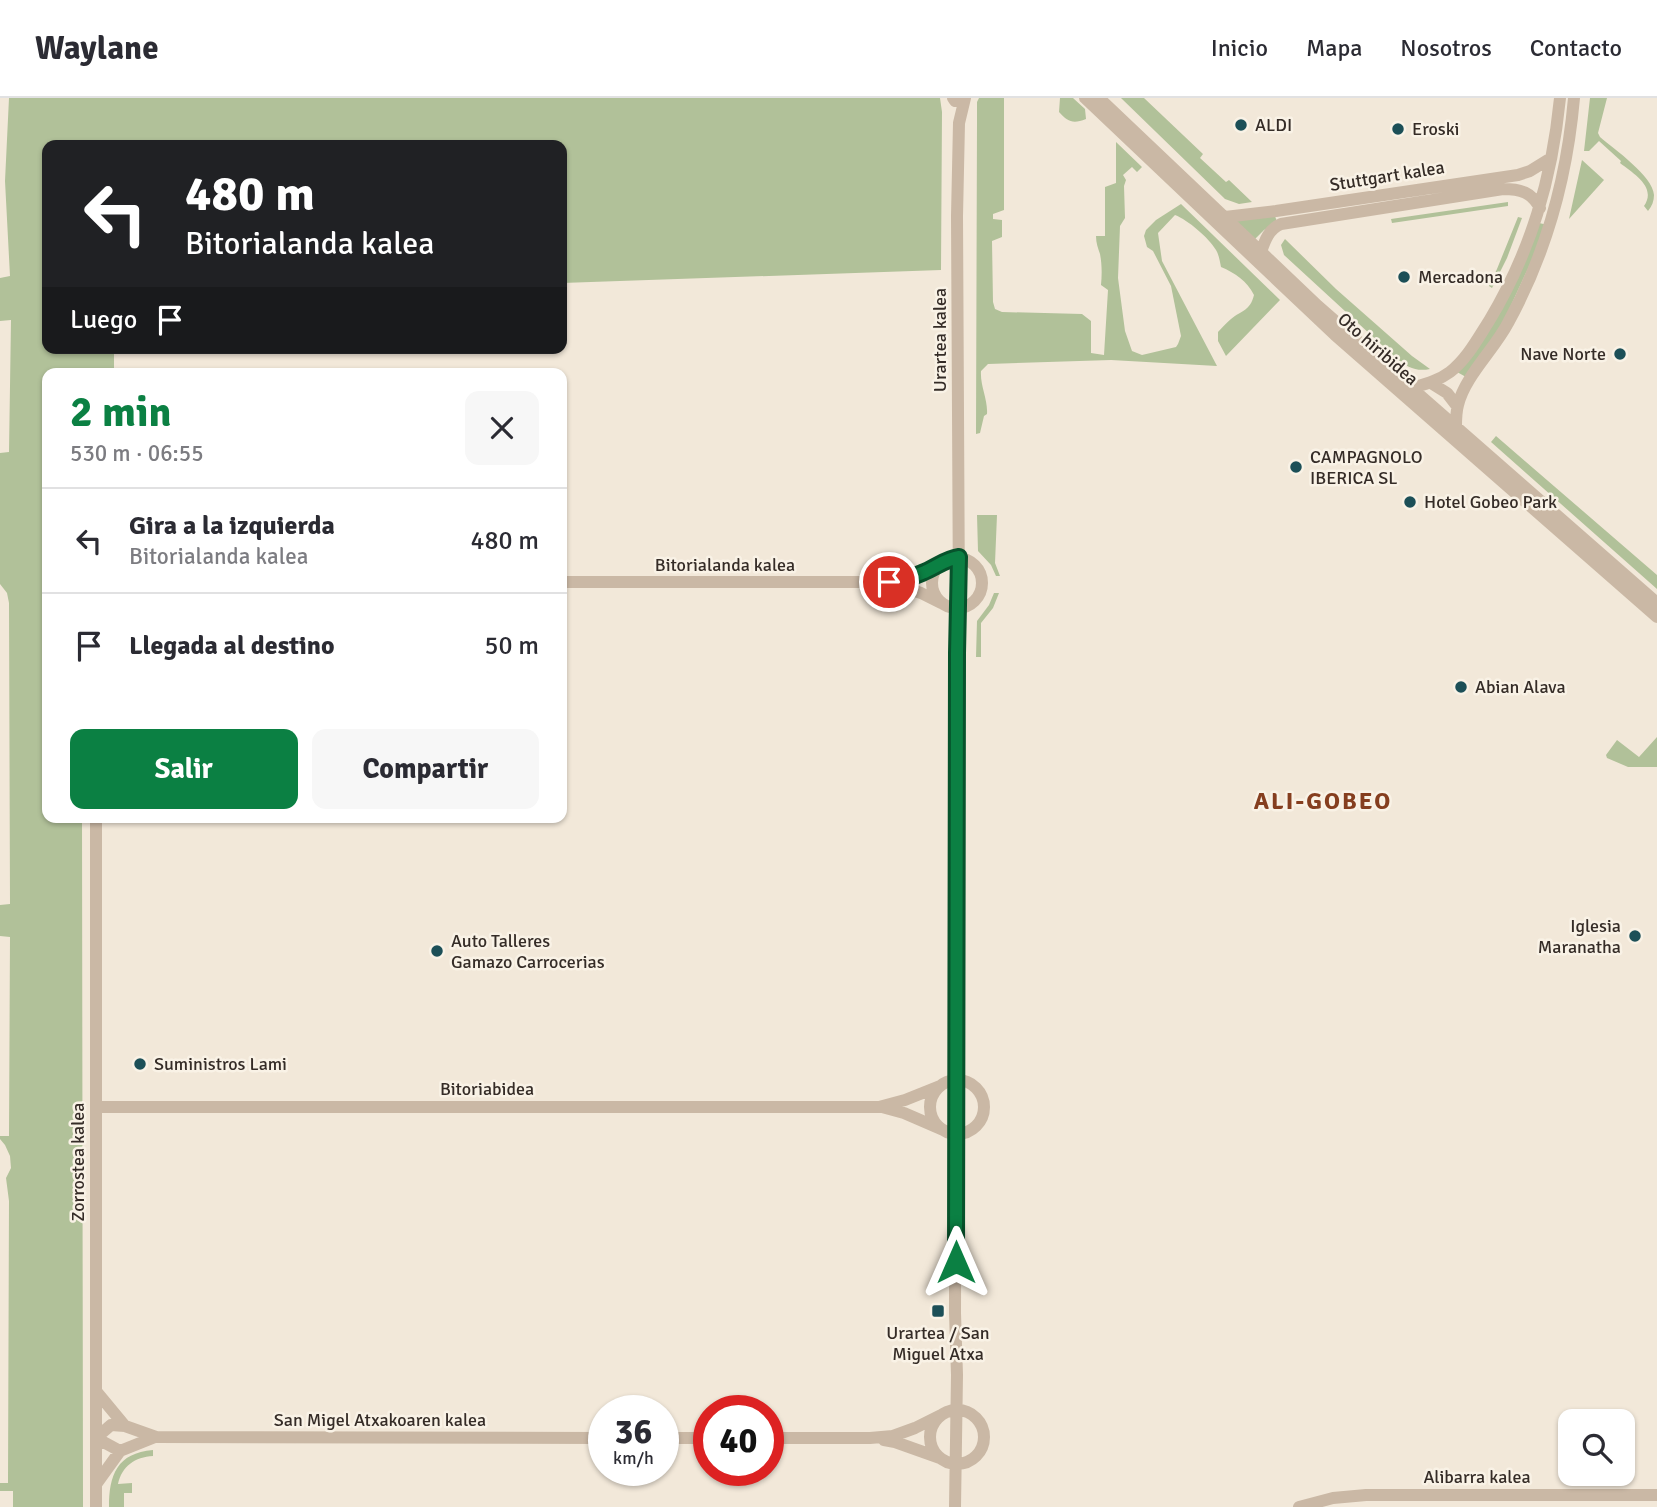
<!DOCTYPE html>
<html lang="es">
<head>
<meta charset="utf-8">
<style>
  :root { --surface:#fff; --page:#f7f7f7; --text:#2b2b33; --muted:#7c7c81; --line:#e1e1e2; --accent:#0b8043 }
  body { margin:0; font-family:Signika,sans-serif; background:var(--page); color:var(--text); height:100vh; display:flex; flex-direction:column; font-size:26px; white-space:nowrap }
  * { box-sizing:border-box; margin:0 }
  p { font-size:23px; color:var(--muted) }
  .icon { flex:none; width:38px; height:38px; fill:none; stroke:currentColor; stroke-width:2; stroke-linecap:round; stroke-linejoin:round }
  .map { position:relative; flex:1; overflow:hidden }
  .drawer { position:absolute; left:42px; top:270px; width:525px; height:455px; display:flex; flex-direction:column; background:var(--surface); border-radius:14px; box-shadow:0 2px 5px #0004 }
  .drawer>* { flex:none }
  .top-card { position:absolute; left:42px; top:42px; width:525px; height:214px; border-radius:14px; box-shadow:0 2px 5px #0004; background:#202124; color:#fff; overflow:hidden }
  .controls { position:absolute; left:1558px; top:1311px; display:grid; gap:14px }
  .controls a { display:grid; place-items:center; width:77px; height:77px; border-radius:14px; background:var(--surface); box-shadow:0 2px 5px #0004; font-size:35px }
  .speed { position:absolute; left:588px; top:1297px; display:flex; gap:14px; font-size:35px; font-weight:700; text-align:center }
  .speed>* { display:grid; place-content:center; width:91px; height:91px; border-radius:50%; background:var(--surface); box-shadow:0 2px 5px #0004; line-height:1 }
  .speed small { font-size:18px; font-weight:400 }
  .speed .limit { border:10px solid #d22; background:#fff; color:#111 }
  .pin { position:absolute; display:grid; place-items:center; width:60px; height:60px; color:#fff; margin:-30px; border:4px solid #fff; border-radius:50%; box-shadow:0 2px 7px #0007 }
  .me { position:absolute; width:77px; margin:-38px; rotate:0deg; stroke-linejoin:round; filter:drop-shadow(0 0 5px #0008) }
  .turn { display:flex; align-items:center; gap:24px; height:147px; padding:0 28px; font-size:32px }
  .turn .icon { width:91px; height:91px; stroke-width:2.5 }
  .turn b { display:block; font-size:49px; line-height:60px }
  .then { display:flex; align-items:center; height:66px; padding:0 28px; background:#0003; gap:14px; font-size:26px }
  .round { display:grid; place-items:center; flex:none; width:74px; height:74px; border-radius:14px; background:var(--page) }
  .summary { display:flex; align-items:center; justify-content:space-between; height:119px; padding:0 28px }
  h1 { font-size:42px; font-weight:700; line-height:52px; color:var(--accent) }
  .cta { display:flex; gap:14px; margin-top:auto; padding:14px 28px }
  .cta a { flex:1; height:80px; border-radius:14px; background:var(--accent); color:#fff; font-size:28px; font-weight:700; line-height:80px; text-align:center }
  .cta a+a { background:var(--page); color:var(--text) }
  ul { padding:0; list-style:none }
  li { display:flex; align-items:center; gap:21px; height:105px; padding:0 28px; border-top:2px solid var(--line) }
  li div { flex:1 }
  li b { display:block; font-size:26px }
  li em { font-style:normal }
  header { display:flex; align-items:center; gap:42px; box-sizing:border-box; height:98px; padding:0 35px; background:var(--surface); border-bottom:2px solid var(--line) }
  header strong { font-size:33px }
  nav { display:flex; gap:38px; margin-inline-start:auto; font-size:24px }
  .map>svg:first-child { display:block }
  .green { fill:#b1c199 }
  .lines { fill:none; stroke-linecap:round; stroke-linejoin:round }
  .minor { stroke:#cab8a5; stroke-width:12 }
  .route-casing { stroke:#07532c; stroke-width:18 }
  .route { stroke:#0b8043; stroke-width:12 }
  .poi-dot { fill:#1c4f57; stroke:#f9f2e6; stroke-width:2.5 }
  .labels { text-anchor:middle; stroke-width:5; stroke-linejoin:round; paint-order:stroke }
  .poi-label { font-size:18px; fill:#352c27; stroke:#f9f2e6; text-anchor:start }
  .street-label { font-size:18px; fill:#352c27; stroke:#f9f2e6 }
  .district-label { font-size:24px; font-weight:bold; letter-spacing:2px; fill:#853e1f; stroke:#f9f2e6 }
</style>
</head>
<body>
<header>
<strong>Waylane</strong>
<nav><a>Inicio</a><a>Mapa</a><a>Nosotros</a><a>Contacto</a></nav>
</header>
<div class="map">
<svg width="1657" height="1409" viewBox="0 0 1657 1409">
  <rect width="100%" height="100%" fill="#f2e8d9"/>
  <path class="green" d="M 9,0 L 940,0 L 942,14 L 941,172 L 562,185 L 562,47 L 47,47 L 47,250 L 114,250 L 114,275 L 47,275 L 47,719 L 82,719 L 83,1409 L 13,1409 L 13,1393 L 0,1393 L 0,1385 L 8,1385 L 9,1103 L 6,1080 L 11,1070 L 10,1058 L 5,1047 L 0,1041 L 0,1038 L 9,1038 L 10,839 L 0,838 L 0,807 L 10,806 L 9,505 L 7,495 L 0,486 L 0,355 L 9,354 L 11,222 L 0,223 L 0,180 L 10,178 L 5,83 Z
    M 979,0 L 1004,0 L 1004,112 L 993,116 L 993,121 L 1002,122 L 1002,139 L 992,143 L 993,204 L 995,211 L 1002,214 L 1082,216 L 1091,223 L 1091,255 L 1104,257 L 1108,192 L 1101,187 C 1102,177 1102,166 1100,156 C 1098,150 1096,145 1096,138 L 1105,138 L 1105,89 L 1116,85 L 1116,44 L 1142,69 L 1137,74 L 1132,69 L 1123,77 L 1126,82 L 1124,88 L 1125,120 L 1120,128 L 1118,180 L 1125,233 L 1132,253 L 1142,257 L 1176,249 L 1178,246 L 1181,238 L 1171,188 L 1153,153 L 1147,149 L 1144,138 L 1146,132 L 1156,122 L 1181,106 L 1280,202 L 1226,258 L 1218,243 L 1218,234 C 1222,230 1226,225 1231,221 C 1242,212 1250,213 1254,197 C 1247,183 1235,175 1221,169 C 1220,164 1219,157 1216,152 C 1209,140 1188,122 1175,117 L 1158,135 L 1162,163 L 1217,268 L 1111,262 L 988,266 L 981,273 C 980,288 988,301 987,316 L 984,318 L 980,335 L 976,336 L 977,24 L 977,4 Z
    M 1060,0 L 1073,0 L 1085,11 L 1086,21 C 1073,26 1068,24 1059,14 Z
    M 1121,0 L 1144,0 L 1203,56 L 1200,60 L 1226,84 L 1229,82 L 1252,104 L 1239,106 L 1225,101 Z
    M 1590,0 L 1607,0 L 1598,35 L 1600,39 C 1614,51 1653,78 1654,97 C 1654,103 1652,108 1648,113 L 1644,108 C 1657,89 1634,76 1620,65 L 1621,63 L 1599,43 L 1589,53 L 1584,53 Z
    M 1582,62 L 1604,82 L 1569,121 Z
    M 1508,104 L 1508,108 L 1392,125 L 1391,121 Z
    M 1275,118 L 1277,124 L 1264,132 L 1254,142 L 1235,122 Z
    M 1518,119 L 1522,120 L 1507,160 L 1492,190 L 1489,188 L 1497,171 Z
    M 1539,125 L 1548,127 L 1502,227 L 1466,279 L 1457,274 Z
    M 1285,141 L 1336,191 L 1412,258 L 1430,271 C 1416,274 1407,269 1396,260 L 1284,157 L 1281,147 Z
    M 1496,338 L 1657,477 L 1657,491 L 1491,344 Z
    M 977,417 L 997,417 L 995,465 L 1000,478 L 996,478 L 991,467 L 978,453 Z
    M 994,495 L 999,495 L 993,510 L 981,525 L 981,559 L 976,559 L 977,523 L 989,507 Z
    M 1657,639 L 1657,669 L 1628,669 L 1607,660 L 1606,657 L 1617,642 L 1639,659 Z
    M 153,1352 L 153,1358 C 135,1359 122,1368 118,1386 L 132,1385 L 132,1395 L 124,1395 L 124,1409 L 109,1409 C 109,1377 117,1355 153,1352 Z"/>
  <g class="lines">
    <path class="minor" d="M 953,0 L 955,3
      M 1085,0 L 1335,237 L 1657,519
      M 1099,0 L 1318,208 L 1657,505
      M 1225,119 L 1276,113 L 1518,77 L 1530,73 L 1551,60
      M 1261,154 C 1265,142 1269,131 1281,126 L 1503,91 C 1521,91 1531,94 1540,110
      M 1431,285 L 1447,295 L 1457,308
      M 1411,290 C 1425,286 1438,283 1450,274 C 1467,261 1478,240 1489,223 C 1531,153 1552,81 1560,0
      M 1456,329 C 1456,322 1456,314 1458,307 C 1465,278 1494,252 1508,225 C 1547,154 1567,80 1574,0
      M932 485a25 25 0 1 1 50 0a25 25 0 1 1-50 0Z
      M 562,484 L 889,484 L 911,480 L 940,466
      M 893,486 L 921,495 L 941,505
      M930 1009a27 27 0 1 1 54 0a27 27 0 1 1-54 0Z
      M 96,1009 L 879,1009 L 905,1002 L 940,988
      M 882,1009 L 904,1015 L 941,1031
      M 96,1293 L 125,1328
      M930 1339a27 27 0 1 1 54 0a27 27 0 1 1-54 0Z
      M 96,1340 L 111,1327 L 125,1328 L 156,1339 L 604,1340
      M 96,1340 L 120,1353 L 155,1339
      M 663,1340 L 709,1340
      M 768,1340 L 870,1340 L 893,1338 L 915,1330 L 941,1317
      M 884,1342 L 895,1344 L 940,1360
      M 97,1385 L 120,1353
      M 96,1409 L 96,719
      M 955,1409 L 957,1277 L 955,1215 L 957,555 L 959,511 L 957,118 L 959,25 L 965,0
      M 1299,1409 L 1333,1400 L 1366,1397 L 1657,1397"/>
  </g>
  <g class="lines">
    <g class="route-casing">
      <path id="route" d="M 889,484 C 901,482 911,480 922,475 C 935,470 945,461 959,459 L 957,555 L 956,1164"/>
    </g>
    <use href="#route" class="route"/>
  </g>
  <g class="poi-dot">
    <circle cx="1241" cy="27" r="7"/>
    <circle cx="1398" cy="31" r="7"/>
    <circle cx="1404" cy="179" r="7"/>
    <circle cx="1620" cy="256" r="7"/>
    <circle cx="1296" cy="369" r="7"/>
    <circle cx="1410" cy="404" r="7"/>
    <circle cx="1461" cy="589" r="7"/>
    <circle cx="1635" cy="838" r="7"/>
    <circle cx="437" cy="853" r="7"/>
    <circle cx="140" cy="966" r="7"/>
    <rect x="931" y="1206" width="14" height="14" rx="3.5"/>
  </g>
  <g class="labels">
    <g class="poi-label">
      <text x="1255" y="33">ALDI</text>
      <text x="1412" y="37">Eroski</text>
      <text x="1418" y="185">Mercadona</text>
      <text x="1606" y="262" text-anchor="end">Nave Norte</text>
      <text x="1310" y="365">CAMPAGNOLO<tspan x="1310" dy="21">IBERICA SL</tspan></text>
      <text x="1424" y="410">Hotel Gobeo Park</text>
      <text x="1475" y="595">Abian Alava</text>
      <text x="1621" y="834" text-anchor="end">Iglesia<tspan x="1621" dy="21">Maranatha</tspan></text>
      <text x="451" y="849">Auto Talleres<tspan x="451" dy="21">Gamazo Carrocerias</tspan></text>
      <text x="154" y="972">Suministros Lami</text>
      <text x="938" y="1241" text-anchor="middle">Urartea / San<tspan x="938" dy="21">Miguel Atxa</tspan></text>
    </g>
    <g class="street-label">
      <text transform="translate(1387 78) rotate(-9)" y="6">Stuttgart kalea</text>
      <text transform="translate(940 242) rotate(-90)" y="6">Urartea kalea</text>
      <text transform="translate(1378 251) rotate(41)" y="6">Oto hiribidea</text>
      <text x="725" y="473">Bitorialanda kalea</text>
      <text x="487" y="997">Bitoriabidea</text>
      <text transform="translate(78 1064) rotate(-90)" y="6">Zorrostea kalea</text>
      <text x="380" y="1328">San Migel Atxakoaren kalea</text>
      <text x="1477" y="1385">Alibarra kalea</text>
    </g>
    <g class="district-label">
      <text x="1323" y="711">ALI-GOBEO</text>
    </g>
  </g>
</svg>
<div class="controls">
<a><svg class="icon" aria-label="search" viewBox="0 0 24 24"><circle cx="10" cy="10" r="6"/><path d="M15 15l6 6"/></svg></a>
</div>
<div class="speed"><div>36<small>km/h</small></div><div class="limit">40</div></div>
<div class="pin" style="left:889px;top:484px;background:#d93025"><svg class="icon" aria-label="arrive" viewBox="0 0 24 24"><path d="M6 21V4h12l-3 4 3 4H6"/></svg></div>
<svg class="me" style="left:956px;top:1164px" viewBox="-20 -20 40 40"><path d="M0-17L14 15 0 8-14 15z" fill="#0b8043" stroke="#fff" stroke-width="4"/></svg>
<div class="top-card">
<div class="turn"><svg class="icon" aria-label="left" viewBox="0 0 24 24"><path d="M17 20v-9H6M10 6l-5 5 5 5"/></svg><div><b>480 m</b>Bitorialanda kalea</div></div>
<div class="then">Luego<svg class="icon" aria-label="arrive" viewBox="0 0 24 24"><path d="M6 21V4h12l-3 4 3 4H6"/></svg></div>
</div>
<section class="drawer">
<div class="summary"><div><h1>2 min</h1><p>530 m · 06:55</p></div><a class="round"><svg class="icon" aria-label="close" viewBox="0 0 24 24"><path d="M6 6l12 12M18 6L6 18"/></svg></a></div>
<ul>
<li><svg class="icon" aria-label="left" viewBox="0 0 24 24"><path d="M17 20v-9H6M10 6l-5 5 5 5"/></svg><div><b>Gira a la izquierda</b><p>Bitorialanda kalea</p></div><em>480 m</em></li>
<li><svg class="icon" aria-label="arrive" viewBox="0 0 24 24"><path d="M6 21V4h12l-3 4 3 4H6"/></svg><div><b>Llegada al destino</b></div><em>50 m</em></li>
</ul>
<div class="cta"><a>Salir</a><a>Compartir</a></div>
</section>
</div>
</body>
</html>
